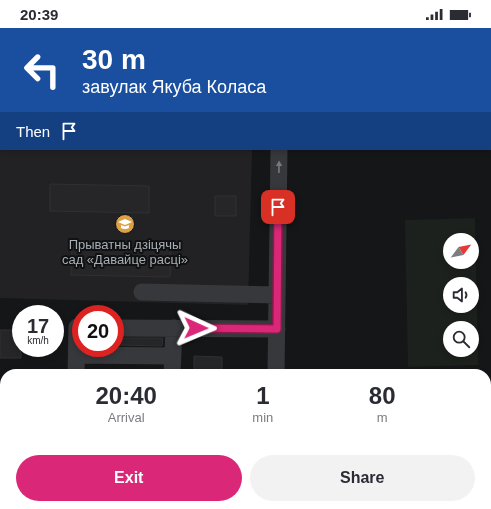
<!DOCTYPE html>
<html lang="en">
<head>
<meta charset="utf-8">
<style>
  :root { --surface:#fff; --page:#f2f2f3; --text:#2b2b33; --muted:#7c7c81; --accent:#db2777 }
  body { margin:0; font-family:Helvetica,sans-serif; background:var(--page); color:var(--text); height:100vh; display:flex; flex-direction:column; font-size:15px; white-space:nowrap }
  * { box-sizing:border-box; margin:0 }
  p { font-size:13px; color:var(--muted) }
  .icon { flex:none; width:22px; height:22px; fill:none; stroke:currentColor; stroke-width:2; stroke-linecap:round; stroke-linejoin:round }
  .map { position:relative; flex:1; overflow:hidden }
  .panel { position:absolute; left:0px; top:341px; width:491px; height:140px; display:flex; flex-direction:column; background:var(--surface); border-radius:16px 16px 0 0; box-shadow:0 2px 6px #0003 }
  .panel>* { flex:none }
  .banner { position:absolute; left:0px; top:0px; width:491px; height:122px; box-shadow:0 2px 6px #0003; background:#1a4fa0; color:#fff; overflow:hidden }
  .needle { width:26px; rotate:58deg }
  .tools { position:absolute; left:443px; top:205px; display:grid; gap:8px }
  .tools a { display:grid; place-items:center; width:36px; height:36px; border-radius:50%; background:var(--surface); box-shadow:0 2px 6px #0003; font-size:20px }
  .speed { position:absolute; left:12px; top:277px; display:flex; gap:8px; font-size:20px; font-weight:700; text-align:center }
  .speed>* { display:grid; place-content:center; width:52px; height:52px; border-radius:50%; background:var(--surface); box-shadow:0 2px 6px #0003; line-height:1 }
  .speed small { font-size:10px; font-weight:400 }
  .speed .limit { border:6px solid #d22; background:#fff; color:#111 }
  .pin { position:absolute; display:grid; place-items:center; width:34px; height:34px; color:#fff; margin:-17px; border-radius:8px; box-shadow:0 2px 6px #0006 }
  .me { position:absolute; width:44px; margin:-22px; rotate:91deg; stroke-linejoin:round; filter:drop-shadow(0 0 3px #0008) }
  .turn { display:flex; align-items:center; gap:14px; height:84px; padding:0 16px; font-size:18px }
  .turn .icon { width:52px; height:52px; stroke-width:2.5 }
  .turn b { display:block; font-size:28px; line-height:34px }
  .then { display:flex; align-items:center; height:38px; padding:0 16px; background:#0003; gap:8px; font-size:15px }
  .eta { display:flex; justify-content:space-evenly; align-items:center; height:68px; text-align:center }
  .eta b { font-size:24px; font-weight:600; line-height:28px }
  .button { display:flex; gap:8px; margin-top:auto; padding:8px 16px }
  .button a { flex:1; height:46px; border-radius:24px; background:var(--accent); color:#fff; font-size:16px; font-weight:600; line-height:46px; text-align:center }
  .button a+a { background:var(--page); color:var(--text) }
  .status { display:flex; justify-content:space-between; align-items:center; height:28px; padding:0 20px; background:var(--surface); direction:ltr }
  .status svg { height:11px; fill:currentColor }
  .map>svg:first-child { display:block }
  .built { fill:#222224 }
  .green { fill:#1c211d; fill-rule:evenodd }
  .building { fill:#262628; stroke:#303033 }
  .lines { fill:none; stroke-linecap:round; stroke-linejoin:round }
  .minor { stroke:#37383b; stroke-width:17 }
  .oneway { fill:#76797e }
  .route-casing { stroke:#8e194d; stroke-width:10 }
  .route { stroke:#db2777; stroke-width:7 }
  .labels { text-anchor:middle; stroke-width:4; stroke-linejoin:round; paint-order:stroke }
  .poi-label { font-size:13px; fill:#a9aeb5; stroke:#101112 }
</style>
</head>
<body>
<div class="status"><b>20:39</b><svg viewBox="0 0 49 12"><path d="M0 12V9h3v3zM5 12V6h3v6zM10 12V3h3v9zM15 12V0h3v12zM26 1h20v11H26zM47 4h2v5h-2z"/></svg></div>
<div class="map">
<svg width="491" height="481" viewBox="0 0 491 481">
  <rect width="100%" height="100%" fill="#151617"/>
  <path class="built" d="M 140,121 L 252,121 L 248,277 L 0,270 L 0,122 Z
    M 486,361 L 491,361 L 491,481 L 322,481 L 335,476 L 486,476 Z"/>
  <path class="green" d="M 475,190 L 478,337 L 408,339 L 405,192 ZM 450,212 L 472,212 L 472,234 L 450,234 ZM 450,256 L 472,256 L 472,278 L 450,278 ZM 450,300 L 472,300 L 472,322 L 450,322 Z"/>
  <path class="building" d="M 50,156 L 149,158 L 149,185 L 50,183 Z
    M 215,168 L 236,168 L 236,188 L 215,188 Z
    M 72,219 L 171,221 L 170,249 L 71,247 Z
    M 0,302 L 21,302 L 21,330 L 0,330 Z
    M 115,310 L 163,310 L 162,318 L 115,317 Z
    M 194,328 L 222,329 L 222,346 L 194,346 Z"/>
  <g class="lines">
    <path class="minor" d="M 399,0 L 399,1
      M 29,1 L 29,0
      M 136,1 L 136,0
      M 238,1 L 238,0
      M 0,17 L 1,17
      M 0,100 L 1,100
      M 490,104 L 491,104
      M 142,264 L 277,267
      M 115,300 L 277,301
      M 77,327 L 173,328
      M 76,346 L 77,299 L 81,299
      M 172,346 L 174,300
      M 276,346 L 279,121
      M 486,388 L 491,388
      M 0,420 L 5,420
      M 427,476 L 427,481
      M 168,481 L 168,476
      M 272,481 L 272,476"/>
  </g>
  <defs><path id="oneway-solid" d="M-6-.8H1V-3.2L6.5 0L1 3.2V.8H-6Z"/></defs>
  <use class="oneway" href="#oneway-solid" transform="translate(279 139) rotate(-89)"/>
  <g class="lines">
    <g class="route-casing">
      <path id="route" d="M 196,300 L 277,301 L 278,179"/>
    </g>
    <use href="#route" class="route"/>
  </g>
  <defs>
    <g id="school-disc" transform="scale(1)"><circle r="9.5" fill="#dba149" stroke="#101112"/><path d="M0-5L7-2L0 1L-7-2ZM-4 1L0 2.5L4 1V4Q0 6-4 4Z" fill="#fff"/></g>
  </defs>
  <g fill-rule="evenodd">
    <use href="#school-disc" x="125" y="196"/>
  </g>
  <g class="labels">
    <g class="poi-label">
      <text x="125" y="221">Прыватны дзіцячы<tspan x="125" dy="15">сад «Давайце расці»</tspan></text>
    </g>
  </g>
</svg>
<div class="tools">
<a><svg class="needle" viewBox="-14 -14 28 28"><path d="M0-13l5 13h-10z" fill="#e53935"/><path d="M0 13l5-13h-10z" fill="#7c7c81"/></svg></a>
<a><svg class="icon" aria-label="sound" viewBox="0 0 24 24"><path d="M4 9h4l5-4v14l-5-4H4zM17 9q2 3 0 6"/></svg></a>
<a><svg class="icon" aria-label="search" viewBox="0 0 24 24"><circle cx="10" cy="10" r="6"/><path d="M15 15l6 6"/></svg></a>
</div>
<div class="speed"><div>17<small>km/h</small></div><div class="limit">20</div></div>
<div class="pin" style="left:278px;top:179px;background:#d93025"><svg class="icon" aria-label="arrive" viewBox="0 0 24 24"><path d="M6 21V4h12l-3 4 3 4H6"/></svg></div>
<svg class="me" style="left:196px;top:300px" viewBox="-20 -20 40 40"><path d="M0-17L14 15 0 8-14 15z" fill="#db2777" stroke="#fff" stroke-width="4"/></svg>
<div class="banner">
<div class="turn"><svg class="icon" aria-label="left" viewBox="0 0 24 24"><path d="M17 20v-9H6M10 6l-5 5 5 5"/></svg><div><b>30 m</b>завулак Якуба Коласа</div></div>
<div class="then">Then<svg class="icon" aria-label="arrive" viewBox="0 0 24 24"><path d="M6 21V4h12l-3 4 3 4H6"/></svg></div>
</div>
<section class="panel">
<div class="eta">
<div><b>20:40</b><p>Arrival</p></div>
<div><b>1</b><p>min</p></div>
<div><b>80</b><p>m</p></div>
</div>
<div class="button"><a>Exit</a><a>Share</a></div>
</section>
</div>
</body>
</html>
